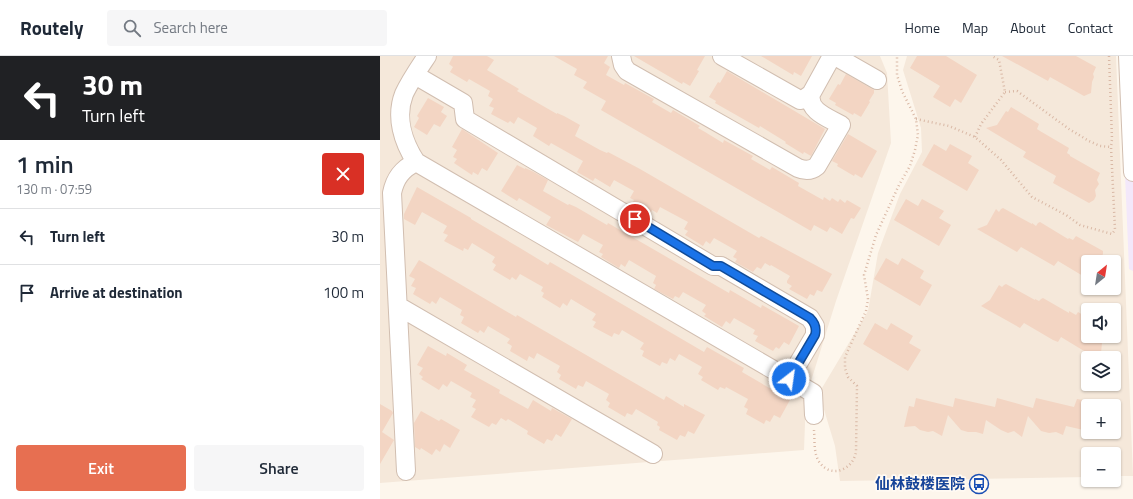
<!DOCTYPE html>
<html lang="en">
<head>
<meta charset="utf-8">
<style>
  :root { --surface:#fff; --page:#f6f6f7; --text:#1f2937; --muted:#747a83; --line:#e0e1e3; --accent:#e76f51 }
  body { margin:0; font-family:"Titillium Web","Noto Sans SC",sans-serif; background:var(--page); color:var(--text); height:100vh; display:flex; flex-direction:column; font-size:15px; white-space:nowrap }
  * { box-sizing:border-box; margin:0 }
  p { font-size:13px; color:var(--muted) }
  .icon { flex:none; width:22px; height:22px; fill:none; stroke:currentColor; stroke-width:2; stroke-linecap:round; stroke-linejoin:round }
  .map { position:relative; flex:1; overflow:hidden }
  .drawer { display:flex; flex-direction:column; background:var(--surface); width:380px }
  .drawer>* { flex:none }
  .guide { background:#202124; color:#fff; overflow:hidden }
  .needle { width:26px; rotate:30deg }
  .fabs { position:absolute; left:701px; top:199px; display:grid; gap:8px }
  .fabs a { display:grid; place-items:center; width:40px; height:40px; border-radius:4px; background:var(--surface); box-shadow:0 1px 3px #0004; font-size:20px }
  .pin { position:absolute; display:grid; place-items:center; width:34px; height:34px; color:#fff; margin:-17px; border:2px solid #fff; border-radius:50%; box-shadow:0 1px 4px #0007 }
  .me { position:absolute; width:44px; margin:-22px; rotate:30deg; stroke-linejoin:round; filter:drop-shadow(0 0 3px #0008) }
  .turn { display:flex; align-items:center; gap:14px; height:84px; padding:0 16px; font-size:18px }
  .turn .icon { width:52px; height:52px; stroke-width:2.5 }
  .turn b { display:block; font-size:28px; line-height:34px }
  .round { display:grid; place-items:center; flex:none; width:42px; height:42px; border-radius:4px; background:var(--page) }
  .headline { display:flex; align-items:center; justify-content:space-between; height:68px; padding:0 16px }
  h1 { font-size:24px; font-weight:600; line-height:30px }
  .primary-button { display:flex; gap:8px; margin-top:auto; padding:8px 16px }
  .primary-button a { flex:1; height:46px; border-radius:4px; background:var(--accent); color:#fff; font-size:16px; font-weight:600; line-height:46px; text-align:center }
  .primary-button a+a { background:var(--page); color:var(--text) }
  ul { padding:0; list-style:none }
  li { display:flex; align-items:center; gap:12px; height:56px; padding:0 16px; border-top:1px solid var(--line) }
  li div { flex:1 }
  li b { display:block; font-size:15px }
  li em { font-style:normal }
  header { display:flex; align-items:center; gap:24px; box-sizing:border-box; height:56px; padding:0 20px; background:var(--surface); border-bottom:1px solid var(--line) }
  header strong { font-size:19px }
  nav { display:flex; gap:22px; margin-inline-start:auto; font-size:14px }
  .search { width:280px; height:36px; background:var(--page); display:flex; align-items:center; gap:10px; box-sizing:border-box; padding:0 14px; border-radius:4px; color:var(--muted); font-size:15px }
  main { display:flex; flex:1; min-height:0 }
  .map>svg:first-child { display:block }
  .residential { fill:#f5e8da; fill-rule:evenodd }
  .education { fill:#f3e8fa }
  .building { fill:#f3d5c3 }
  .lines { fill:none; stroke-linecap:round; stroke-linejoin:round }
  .minor-casing { stroke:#d1beb0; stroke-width:20 }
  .path { stroke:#d9b8a5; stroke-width:2.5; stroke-dasharray:1 3; stroke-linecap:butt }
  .minor { stroke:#fff; stroke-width:18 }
  .route-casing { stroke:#114b97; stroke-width:10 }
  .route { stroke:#1a73e8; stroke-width:7 }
  .labels { text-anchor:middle; stroke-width:3.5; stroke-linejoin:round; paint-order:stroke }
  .transit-label { font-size:15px; font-weight:bold; fill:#164399; stroke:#fffaf3; text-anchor:end }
</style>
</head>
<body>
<header>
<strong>Routely</strong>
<div class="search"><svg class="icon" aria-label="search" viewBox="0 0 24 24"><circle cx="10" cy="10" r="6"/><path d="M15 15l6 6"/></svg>Search here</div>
<nav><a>Home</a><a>Map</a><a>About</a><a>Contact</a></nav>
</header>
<main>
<section class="drawer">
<div class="guide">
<div class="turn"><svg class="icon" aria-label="left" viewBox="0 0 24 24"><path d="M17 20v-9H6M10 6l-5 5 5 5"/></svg><div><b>30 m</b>Turn left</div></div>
</div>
<div class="headline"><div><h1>1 min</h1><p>130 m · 07:59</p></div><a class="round" style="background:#d93025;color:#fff"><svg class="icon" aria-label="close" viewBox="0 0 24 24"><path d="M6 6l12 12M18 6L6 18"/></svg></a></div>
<ul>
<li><svg class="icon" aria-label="left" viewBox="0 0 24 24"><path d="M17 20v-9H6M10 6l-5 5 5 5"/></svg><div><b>Turn left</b></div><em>30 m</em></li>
<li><svg class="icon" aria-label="arrive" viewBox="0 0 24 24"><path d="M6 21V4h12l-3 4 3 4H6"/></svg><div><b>Arrive at destination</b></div><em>100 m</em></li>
</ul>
<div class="primary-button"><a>Exit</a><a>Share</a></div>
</section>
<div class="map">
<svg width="753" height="443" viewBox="0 0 753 443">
  <rect width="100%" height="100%" fill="#fdf6ec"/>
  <path class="residential" d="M 0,0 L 500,0 L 507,17 L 511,87 L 456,245 L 426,341 L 424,394 L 0,427 Z
    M 527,0 L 736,0 L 753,420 L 734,420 L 734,398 L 708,398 L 708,421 L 460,425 L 455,390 L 439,337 L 488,255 L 498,197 L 520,138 L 542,96 L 541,72 L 523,14 ZM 708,206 L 734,206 L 734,232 L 708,232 ZM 708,254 L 734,254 L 734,280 L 708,280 ZM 708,302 L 734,302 L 734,328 L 708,328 ZM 708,350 L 734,350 L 734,376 L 708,376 Z"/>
  <path class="education" d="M 740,0 L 753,0 L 753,215 L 749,213 Z"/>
  <path class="building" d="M 73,0 L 107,0 L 114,4 L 107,14 L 139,33 L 137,35 L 177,58 L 177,57 L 184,60 L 200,69 L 195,80 L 220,94 L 227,97 L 228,96 L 260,113 L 379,182 L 381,180 L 452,218 L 442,236 L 437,234 L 434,240 L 430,238 L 427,243 L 409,233 L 412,230 L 407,227 L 407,225 L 410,220 L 391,209 L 390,210 L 385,207 L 381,213 L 377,211 L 373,216 L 355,206 L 357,203 L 353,201 L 357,195 L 334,182 L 330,188 L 326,185 L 323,190 L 305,179 L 308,175 L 304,173 L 308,166 L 280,151 L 277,157 L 272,154 L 270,159 L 252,148 L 254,144 L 250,142 L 254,135 L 234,124 L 230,131 L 215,122 L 213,125 L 197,116 L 203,105 L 171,87 L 169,90 L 153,80 L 157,72 L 138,61 L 134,68 L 130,65 L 128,67 L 111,58 L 114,52 L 109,50 L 113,43 L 108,40 L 110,35 L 89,23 L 87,26 L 70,16 L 73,11 L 69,8 Z
    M 174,0 L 228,0 L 224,7 L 230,11 L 226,19 L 244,29 L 245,27 L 274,43 L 272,46 L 291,57 L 293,54 L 320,70 L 318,72 L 325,76 L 343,87 L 344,84 L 373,100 L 371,103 L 390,114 L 392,111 L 419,127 L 418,130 L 443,144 L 444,141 L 450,145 L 452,142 L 458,146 L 460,143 L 465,147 L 467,144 L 481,152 L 474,163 L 471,162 L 462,178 L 450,171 L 447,176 L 434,169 L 431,175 L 221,54 L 226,45 L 203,32 L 207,26 L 194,19 L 197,13 Z
    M 254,0 L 325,0 L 317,14 L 319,15 L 310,30 L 303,26 L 302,28 Z
    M 381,0 L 432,0 L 421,20 L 414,16 L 413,19 Z
    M 537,0 L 566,0 L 597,19 L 581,47 L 575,43 L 570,51 L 553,41 L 560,30 L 530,12 Z
    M 622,0 L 696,0 L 716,11 L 713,18 L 714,21 L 712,26 L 711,37 L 704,40 L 670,21 L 668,25 Z
    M 347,15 L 445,73 L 431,100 L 424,96 L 423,98 L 405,87 L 406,86 L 380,70 L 379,72 L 335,47 L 336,45 L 329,41 L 338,26 L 340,27 Z
    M 466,18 L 494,34 L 494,37 L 489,45 L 490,46 L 481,61 L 474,57 L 473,59 L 455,49 L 456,47 L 449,43 L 458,28 L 460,29 Z
    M 48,42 L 64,51 L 61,56 L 67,60 L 60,71 L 54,68 L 47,79 L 34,71 L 39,62 L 37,60 Z
    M 631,51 L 659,68 L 657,73 L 660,75 L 689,92 L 687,97 L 690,99 L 690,100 L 720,117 L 717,124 L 719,128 L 715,134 L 716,140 L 714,144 L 709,147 L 673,127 L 676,120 L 643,101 L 646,96 L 606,72 L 617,69 L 626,55 L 628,56 Z
    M 82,73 L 118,97 L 107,115 L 102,112 L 98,119 L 93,116 L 92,119 L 74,107 L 77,103 L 73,101 L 77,94 L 72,91 Z
    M 468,78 L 497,95 L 482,122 L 475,118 L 474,120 L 457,110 L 458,108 L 452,105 Z
    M 554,88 L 566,95 L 570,88 L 592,100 L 588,107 L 599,114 L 587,135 L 542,109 Z
    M 137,109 L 145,113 L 145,112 L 152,115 L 168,124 L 163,135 L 188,149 L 189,148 L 196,151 L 227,169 L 228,167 L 349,237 L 350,234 L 381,252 L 382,249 L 419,270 L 409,289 L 404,286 L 399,293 L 396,291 L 393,295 L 375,285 L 378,280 L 373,278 L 375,274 L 354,262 L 350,268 L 346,265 L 342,271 L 324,260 L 326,258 L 322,255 L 326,249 L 303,236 L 299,242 L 295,240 L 293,243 L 274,233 L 276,229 L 273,227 L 276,220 L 249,204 L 245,211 L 241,208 L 239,212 L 221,201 L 223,198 L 219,196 L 223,189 L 203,178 L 198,186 L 166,169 L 171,161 L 139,142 L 137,145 L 121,135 Z
    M 37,131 L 91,162 L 91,163 L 140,192 L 168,209 L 170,206 L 324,296 L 327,291 L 364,312 L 362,316 L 410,344 L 400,362 L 394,359 L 390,366 L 386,364 L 384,368 L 366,358 L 368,353 L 364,351 L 368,343 L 346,331 L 345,333 L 340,331 L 338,334 L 321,324 L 323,321 L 318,318 L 322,311 L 299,298 L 295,305 L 290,302 L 287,308 L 282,306 L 280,310 L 262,300 L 264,295 L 260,293 L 264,287 L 242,274 L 239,279 L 234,277 L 232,281 L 213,271 L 216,266 L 212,264 L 216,258 L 191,243 L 187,250 L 183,247 L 180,252 L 162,241 L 164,237 L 161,235 L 163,231 L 140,218 L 136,224 L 132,221 L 130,224 L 113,214 L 116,209 L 112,206 L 115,201 L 92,187 L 88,194 L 84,192 L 83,195 L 64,185 L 68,179 L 63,177 L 67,170 L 42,156 L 35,169 L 24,163 L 24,158 Z
    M 526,143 L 538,150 L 542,143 L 564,155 L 559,162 L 571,169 L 559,190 L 514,164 Z
    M 623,152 L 652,168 L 652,167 L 656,170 L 658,167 L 660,166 L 688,183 L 689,182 L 693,184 L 696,180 L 723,195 L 723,198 L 719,206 L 708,206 L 708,223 L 678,205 L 674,210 L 641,191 L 637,196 L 597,173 L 607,169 L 616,153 L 619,156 L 621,153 Z
    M 506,202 L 518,209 L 522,202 L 544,215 L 540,222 L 552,229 L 540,250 L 494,223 Z
    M 39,204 L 136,261 L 137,259 L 284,344 L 286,340 L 304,351 L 304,348 L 325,359 L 314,378 L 308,375 L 305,381 L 300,379 L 297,384 L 279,374 L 280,371 L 277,369 L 278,366 L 256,353 L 252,359 L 247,357 L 245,361 L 228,351 L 230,347 L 226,344 L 229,338 L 206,325 L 203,331 L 198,329 L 196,333 L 179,323 L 181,319 L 177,316 L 180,310 L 157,297 L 154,303 L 149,300 L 147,305 L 130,295 L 132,290 L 127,287 L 130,283 L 108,270 L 104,277 L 100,274 L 98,277 L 81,267 L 84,261 L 80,259 L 82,254 L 60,241 L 56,248 L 52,245 L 50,248 L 33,238 L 36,232 L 31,230 L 35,223 L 29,220 Z
    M 626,228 L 655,244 L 655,243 L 659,245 L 661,243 L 663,242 L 689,257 L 689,255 L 696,259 L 698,256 L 708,262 L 708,280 L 726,280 L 722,287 L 721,297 L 714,301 L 681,281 L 678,286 L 673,284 L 644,267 L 640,272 L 601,250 L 610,244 L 619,229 L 622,231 L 624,229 Z
    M 495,267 L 507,274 L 511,267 L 533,280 L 529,287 L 541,294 L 528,315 L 483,288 Z
    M 48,290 L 66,300 L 67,297 L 87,309 L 84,314 L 120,334 L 119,337 L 148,353 L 153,344 L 171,355 L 172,352 L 192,363 L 181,381 L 176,378 L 172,385 L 167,383 L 164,388 L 147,378 L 148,375 L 128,363 L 126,365 L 121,362 L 116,369 L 112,367 L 109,371 L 91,361 L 96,353 L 92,351 L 96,344 L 90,341 L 92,337 L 71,325 L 67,331 L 63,328 L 59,334 L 41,323 L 43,321 L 39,318 L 43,312 L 37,309 Z
    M 536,342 L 573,351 L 575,342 L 615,351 L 617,342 L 653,352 L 656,342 L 694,351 L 697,343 L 708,345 L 708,375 L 686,370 L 683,379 L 676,376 L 669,377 L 661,375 L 648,360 L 642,381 L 634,375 L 628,377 L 621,374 L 606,364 L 603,378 L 596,376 L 588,376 L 581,374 L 568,359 L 562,380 L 553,375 L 548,376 L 540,374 L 535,370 L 524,371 L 529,350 L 534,351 Z
    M 0,348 L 12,355 L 13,357 L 2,376 L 14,384 L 0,408 Z
    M 41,355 L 59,365 L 61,363 L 80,374 L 70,392 L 64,388 L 60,396 L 56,393 L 52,399 L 41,392 L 40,394 L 35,391 L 34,367 Z"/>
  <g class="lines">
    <g class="minor-casing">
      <path id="minor" d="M 241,0 L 243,9 L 247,15 L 418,112 C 425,115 431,115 437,110 L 461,69 C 449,62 427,55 431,38
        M 342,0 L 420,44 L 424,43 L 431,38 L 452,0
        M 455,0 L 497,24
        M 748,0 L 753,116
        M 35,19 L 83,47 L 85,63 L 333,210 L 341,210 L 430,262 L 435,270 L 435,279 L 409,323 L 36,106 C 23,86 15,61 24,38 C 30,25 39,12 47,0
        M 18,250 L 273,398
        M 409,323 L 433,337 L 434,359
        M 26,415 L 12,137 C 15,122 22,113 36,106"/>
    </g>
    <path class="path" d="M 625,36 L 637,35 L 689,73 L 709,85 L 720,90 L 731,91
      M 536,63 L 569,70 L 595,81 L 621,104 L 652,141 L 686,159 L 700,169 L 732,178 L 735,174 L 731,91 L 732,83 L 729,0
      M 595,81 L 601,68 L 625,36 L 619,4 L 612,0
      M 434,374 C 435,384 433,398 440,407 C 452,423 474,413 476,395 L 477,330 L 468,321 L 465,312 L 465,301 L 486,255 L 488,243 L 484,219 L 496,179 L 519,129 L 530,110 L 535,94 L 538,79 L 536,63 L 522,35 L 517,19 L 517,0"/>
    <use href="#minor" class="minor"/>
  </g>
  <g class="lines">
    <g class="route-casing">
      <path id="route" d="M 255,163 L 333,210 L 341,210 L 430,262 C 435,267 437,272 435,279 L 409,323"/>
    </g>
    <use href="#route" class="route"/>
  </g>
  <defs>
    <g id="bus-ring" transform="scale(1)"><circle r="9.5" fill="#fffaf3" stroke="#1a4fb4" stroke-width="1.5"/><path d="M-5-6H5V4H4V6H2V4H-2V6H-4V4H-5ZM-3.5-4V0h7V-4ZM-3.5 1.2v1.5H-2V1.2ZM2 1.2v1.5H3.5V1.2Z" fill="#1a4fb4"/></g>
  </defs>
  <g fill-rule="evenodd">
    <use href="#bus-ring" x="599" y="428"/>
  </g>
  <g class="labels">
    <g class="transit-label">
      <text x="585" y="433">仙林鼓楼医院</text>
    </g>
  </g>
</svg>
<div class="fabs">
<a><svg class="needle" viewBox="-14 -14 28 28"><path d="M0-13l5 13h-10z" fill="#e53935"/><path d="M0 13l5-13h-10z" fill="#747a83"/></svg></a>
<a><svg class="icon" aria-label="sound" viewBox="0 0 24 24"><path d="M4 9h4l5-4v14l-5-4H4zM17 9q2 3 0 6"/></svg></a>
<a><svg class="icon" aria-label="layers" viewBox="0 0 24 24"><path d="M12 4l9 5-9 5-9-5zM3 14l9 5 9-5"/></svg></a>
<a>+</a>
<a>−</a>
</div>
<div class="pin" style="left:255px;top:163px;background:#d93025"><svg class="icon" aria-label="arrive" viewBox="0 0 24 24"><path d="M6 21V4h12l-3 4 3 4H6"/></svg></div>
<svg class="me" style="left:409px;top:323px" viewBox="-20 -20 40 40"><circle r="17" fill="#1a73e8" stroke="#fff" stroke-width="3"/><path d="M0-11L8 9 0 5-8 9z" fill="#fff"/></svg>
</div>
</main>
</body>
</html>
